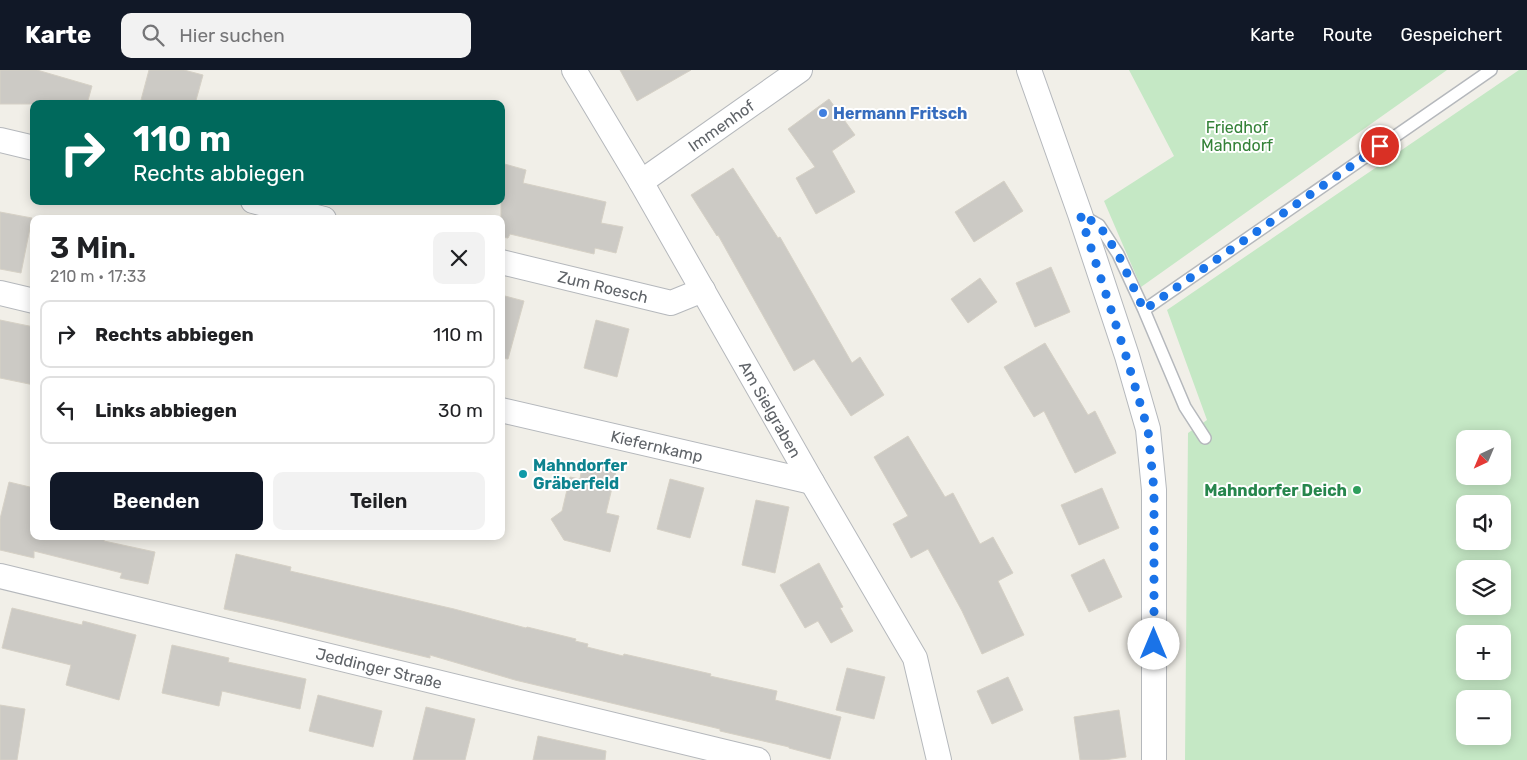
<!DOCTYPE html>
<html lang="de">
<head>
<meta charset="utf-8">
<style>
  :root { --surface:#fff; --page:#f2f2f2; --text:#202124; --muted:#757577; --line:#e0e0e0; --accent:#111827 }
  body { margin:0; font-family:Rubik,sans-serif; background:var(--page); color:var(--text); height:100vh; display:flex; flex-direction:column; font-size:19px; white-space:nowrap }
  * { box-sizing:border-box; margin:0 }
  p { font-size:16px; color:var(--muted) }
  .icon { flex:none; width:28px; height:28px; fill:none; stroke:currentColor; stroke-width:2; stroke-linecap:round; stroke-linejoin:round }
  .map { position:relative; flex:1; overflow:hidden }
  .details { position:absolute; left:30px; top:145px; width:475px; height:325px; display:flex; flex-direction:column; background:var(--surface); border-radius:10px; box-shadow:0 2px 12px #0003 }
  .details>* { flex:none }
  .banner { position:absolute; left:30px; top:30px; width:475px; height:105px; border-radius:10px; box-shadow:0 2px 12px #0003; background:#00695c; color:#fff; overflow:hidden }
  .needle { width:32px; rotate:224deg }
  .fabs { position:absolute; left:1456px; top:360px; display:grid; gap:10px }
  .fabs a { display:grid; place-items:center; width:55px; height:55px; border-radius:10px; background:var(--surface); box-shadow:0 2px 12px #0003; font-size:25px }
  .pin { position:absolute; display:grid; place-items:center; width:42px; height:42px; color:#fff; margin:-21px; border:2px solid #fff; border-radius:50%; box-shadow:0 1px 5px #0007 }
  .me { position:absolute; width:55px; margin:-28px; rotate:0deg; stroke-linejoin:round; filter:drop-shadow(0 0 4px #0008) }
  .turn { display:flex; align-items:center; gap:18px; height:105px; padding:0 20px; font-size:22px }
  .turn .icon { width:65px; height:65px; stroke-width:2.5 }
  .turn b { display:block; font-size:35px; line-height:42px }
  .round { display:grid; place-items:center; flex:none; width:52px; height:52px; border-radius:10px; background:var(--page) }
  .headline { display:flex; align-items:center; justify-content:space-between; height:85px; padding:0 20px }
  h1 { font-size:30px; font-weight:600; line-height:38px }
  .cta { display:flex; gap:10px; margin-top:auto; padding:10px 20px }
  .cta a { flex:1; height:58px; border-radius:10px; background:var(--accent); color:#fff; font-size:20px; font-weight:600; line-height:58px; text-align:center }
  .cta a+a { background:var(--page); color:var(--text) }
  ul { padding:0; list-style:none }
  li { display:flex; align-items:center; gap:15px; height:68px; margin:0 10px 8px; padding:0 10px; border:2px solid var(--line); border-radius:10px }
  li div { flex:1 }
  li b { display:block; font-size:19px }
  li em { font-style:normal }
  header { display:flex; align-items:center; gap:30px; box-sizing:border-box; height:70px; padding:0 25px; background:var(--accent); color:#fff }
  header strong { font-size:24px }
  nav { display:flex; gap:28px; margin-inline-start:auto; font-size:18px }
  .search { width:350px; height:45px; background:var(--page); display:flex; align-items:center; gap:12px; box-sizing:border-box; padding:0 18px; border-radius:10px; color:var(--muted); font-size:19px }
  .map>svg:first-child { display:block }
  .green { fill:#c5e8c5; fill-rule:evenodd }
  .building { fill:#cccac5; stroke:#d6d1c6 }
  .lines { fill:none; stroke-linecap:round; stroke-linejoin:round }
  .lane-casing { stroke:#b5b8bc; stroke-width:14 }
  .street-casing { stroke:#b5b8bc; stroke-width:26 }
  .lane { stroke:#fff; stroke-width:11 }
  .street { stroke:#fff; stroke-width:24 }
  .route { stroke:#1a73e8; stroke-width:9; stroke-dasharray:0 16.2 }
  .shop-dot { fill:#3f7fe0; stroke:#fff; stroke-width:2 }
  .culture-dot { fill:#0f9aa8; stroke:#fff; stroke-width:2 }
  .leisure-dot { fill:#2e9e5b; stroke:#fff; stroke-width:2 }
  .labels { text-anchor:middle; stroke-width:4; stroke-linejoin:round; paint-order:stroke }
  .shop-label { font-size:16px; font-weight:bold; fill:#366cbe; stroke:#fff; text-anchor:start }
  .street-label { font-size:16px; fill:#5f6368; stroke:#fff }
  .park-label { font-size:16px; fill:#348238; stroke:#fff }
  .culture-label { font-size:16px; font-weight:bold; fill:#0d838f; stroke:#fff; text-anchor:start }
  .leisure-label { font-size:16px; font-weight:bold; fill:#27864d; stroke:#fff; text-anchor:end }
</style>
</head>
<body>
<header>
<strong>Karte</strong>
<div class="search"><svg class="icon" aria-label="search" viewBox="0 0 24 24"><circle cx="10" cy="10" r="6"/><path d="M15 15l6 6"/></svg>Hier suchen</div>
<nav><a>Karte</a><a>Route</a><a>Gespeichert</a></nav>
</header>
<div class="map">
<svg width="1527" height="690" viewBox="0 0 1527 690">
  <rect width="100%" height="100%" fill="#f1efe8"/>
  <path class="green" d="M 1129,0 L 1447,0 L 1141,217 L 1104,131 L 1174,86 Z
    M 1519,0 L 1527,0 L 1527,690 L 1185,690 L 1188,363 L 1207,350 L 1167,240 ZM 1465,369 L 1502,369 L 1502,406 L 1465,406 ZM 1465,434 L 1502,434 L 1502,471 L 1465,471 ZM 1465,499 L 1502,499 L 1502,536 L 1465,536 ZM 1465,564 L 1502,564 L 1502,601 L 1465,601 ZM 1465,629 L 1502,629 L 1502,666 L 1465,666 Z"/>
  <path class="building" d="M 0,0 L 37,0 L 92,16 L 87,34 L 0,34 Z
    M 149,0 L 184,0 L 203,5 L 195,34 L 157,34 L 141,30 Z
    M 620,0 L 691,0 L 637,31 Z
    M 829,29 L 855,65 L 832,81 L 855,122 L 816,144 L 796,108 L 815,97 L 788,59 Z
    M 501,93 L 526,100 L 523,113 L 606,132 L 601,153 L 623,157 L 616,183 L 595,178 L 594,184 L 510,164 L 508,168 L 501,167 Z
    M 733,98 L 778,168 L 780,167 L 852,293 L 860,287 L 884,325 L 851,346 L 814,289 L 794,301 L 718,165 L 717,166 L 691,125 Z
    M 1004,111 L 1023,141 L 974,172 L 955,142 Z
    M 0,142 L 32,148 L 21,203 L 0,199 Z
    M 1051,197 L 1070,242 L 1035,257 L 1016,213 Z
    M 980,208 L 997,232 L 968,253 L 951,229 Z
    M 501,225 L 524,231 L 508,289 L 501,288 Z
    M 0,250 L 34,257 L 34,315 L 0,308 Z
    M 596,250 L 629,259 L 617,307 L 584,298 Z
    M 1045,273 L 1088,345 L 1095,341 L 1116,383 L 1075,403 L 1044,341 L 1034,347 L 1004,297 Z
    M 908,366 L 945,427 L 953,423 L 980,474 L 993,467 L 1013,503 L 998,511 L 1024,565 L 982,584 L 962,541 L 928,479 L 911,488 L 893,454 L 908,446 L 874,387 Z
    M 583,390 L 617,397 L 606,443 L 619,446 L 610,482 L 564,470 L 551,449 L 562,441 L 570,407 L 580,409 Z
    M 670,409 L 704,418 L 690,468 L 657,459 Z
    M 9,412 L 34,418 L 34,466 L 105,466 L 104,471 L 155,482 L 148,514 L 120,508 L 122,503 L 34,481 L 34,488 L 0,480 L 0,449 Z
    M 1102,418 L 1119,458 L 1079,475 L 1061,435 Z
    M 756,430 L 789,437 L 775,503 L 742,495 Z
    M 236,484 L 291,497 L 290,501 L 454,539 L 526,558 L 527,557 L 576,569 L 575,571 L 588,574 L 587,577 L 623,586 L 624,584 L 711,604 L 710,606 L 777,621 L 775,630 L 841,647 L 830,689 L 789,678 L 789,677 L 720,661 L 720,659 L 515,610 L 430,585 L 430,588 L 279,551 L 224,539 Z
    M 1104,489 L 1122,527 L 1089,542 L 1071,505 Z
    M 819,493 L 843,537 L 840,538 L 853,561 L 831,573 L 818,551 L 805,558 L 780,515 Z
    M 12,538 L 82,555 L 83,551 L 136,565 L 119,630 L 66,615 L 71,595 L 2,578 Z
    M 172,575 L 229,588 L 228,592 L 306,609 L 300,639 L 222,621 L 219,636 L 162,623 Z
    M 847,598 L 885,607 L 874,649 L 836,640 Z
    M 1008,607 L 1023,640 L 992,654 L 977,621 Z
    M 318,625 L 382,641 L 373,677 L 309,661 Z
    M 0,635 L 25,639 L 17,690 L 0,690 Z
    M 426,637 L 475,649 L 465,690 L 413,690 Z
    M 1119,640 L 1126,687 L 1104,690 L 1080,690 L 1074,647 Z
    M 538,666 L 606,681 L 605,690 L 533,690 Z"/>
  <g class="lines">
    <g class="lane-casing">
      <path id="lane" d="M 1083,146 L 1099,155 L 1118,184 L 1144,240 L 1491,0
        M 1144,240 L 1185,337 L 1205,368"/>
    </g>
    <g class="street-casing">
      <g id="street">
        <path id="s1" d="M 574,0 L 641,112 L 812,412 L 915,588 L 939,690"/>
        <path d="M 1029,0 L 1080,144 L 1127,286 L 1148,359 L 1154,420 L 1154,690"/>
        <path d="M 0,70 L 34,78"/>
        <path id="s2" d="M 641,112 L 800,0"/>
        <path d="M 253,131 L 324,149"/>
        <path id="s3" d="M 501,192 L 671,233 L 703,220"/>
        <path d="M 0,223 L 34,231"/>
        <path id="s4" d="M 501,340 L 812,412"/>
        <path id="s5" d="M 0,506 L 758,690"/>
      </g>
    </g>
    <use href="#lane" class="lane"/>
    <use href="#street" class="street"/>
  </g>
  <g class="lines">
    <path class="route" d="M 1154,574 L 1154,420 L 1148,360 L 1126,286 L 1080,144 L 1099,155 L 1118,184 L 1144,240 L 1380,76"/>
  </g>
  <circle class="shop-dot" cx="823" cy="43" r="5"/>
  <circle class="culture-dot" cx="523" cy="404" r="5"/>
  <circle class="leisure-dot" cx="1357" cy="420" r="5"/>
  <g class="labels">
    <g class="shop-label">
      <text x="833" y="49">Hermann Fritsch</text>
    </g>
    <g class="street-label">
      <text dy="6" stroke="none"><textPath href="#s2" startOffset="98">Immenhof</textPath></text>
      <text dy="6" stroke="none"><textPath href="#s3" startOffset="105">Zum Roesch</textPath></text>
      <text dy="6" stroke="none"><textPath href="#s1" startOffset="392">Am Sielgraben</textPath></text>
      <text dy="6" stroke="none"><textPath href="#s4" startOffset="160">Kiefernkamp</textPath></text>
      <text dy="6" stroke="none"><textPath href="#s5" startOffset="390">Jeddinger Straße</textPath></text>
    </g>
    <g class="park-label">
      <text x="1237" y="63">Friedhof<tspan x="1237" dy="18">Mahndorf</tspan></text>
    </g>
    <g class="culture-label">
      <text x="533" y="401">Mahndorfer<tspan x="533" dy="18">Gräberfeld</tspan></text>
    </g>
    <g class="leisure-label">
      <text x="1347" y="426">Mahndorfer Deich</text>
    </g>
  </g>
</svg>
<div class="fabs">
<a><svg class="needle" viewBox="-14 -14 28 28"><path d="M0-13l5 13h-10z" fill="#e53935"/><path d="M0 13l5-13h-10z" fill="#757577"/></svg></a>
<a><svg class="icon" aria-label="sound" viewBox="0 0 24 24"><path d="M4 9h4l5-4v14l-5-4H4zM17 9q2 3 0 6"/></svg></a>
<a><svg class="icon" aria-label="layers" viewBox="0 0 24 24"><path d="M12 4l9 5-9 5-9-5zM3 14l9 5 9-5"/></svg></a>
<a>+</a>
<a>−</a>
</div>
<div class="pin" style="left:1380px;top:76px;background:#d93025"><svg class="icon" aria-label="arrive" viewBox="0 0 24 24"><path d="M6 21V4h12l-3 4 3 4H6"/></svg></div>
<svg class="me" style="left:1154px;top:574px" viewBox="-20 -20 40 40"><circle r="19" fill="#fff"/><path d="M0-13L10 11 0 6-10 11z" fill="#1a73e8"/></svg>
<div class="banner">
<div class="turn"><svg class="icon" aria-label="right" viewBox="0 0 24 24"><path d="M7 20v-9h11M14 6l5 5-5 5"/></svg><div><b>110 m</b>Rechts abbiegen</div></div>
</div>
<section class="details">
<div class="headline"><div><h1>3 Min.</h1><p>210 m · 17:33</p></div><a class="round"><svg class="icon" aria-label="close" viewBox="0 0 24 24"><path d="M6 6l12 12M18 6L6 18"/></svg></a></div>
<ul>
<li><svg class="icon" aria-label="right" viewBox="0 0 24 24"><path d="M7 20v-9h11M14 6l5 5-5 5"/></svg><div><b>Rechts abbiegen</b></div><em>110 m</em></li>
<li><svg class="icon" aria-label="left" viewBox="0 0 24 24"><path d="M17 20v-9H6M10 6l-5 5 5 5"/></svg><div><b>Links abbiegen</b></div><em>30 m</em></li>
</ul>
<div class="cta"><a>Beenden</a><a>Teilen</a></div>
</section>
</div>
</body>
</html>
